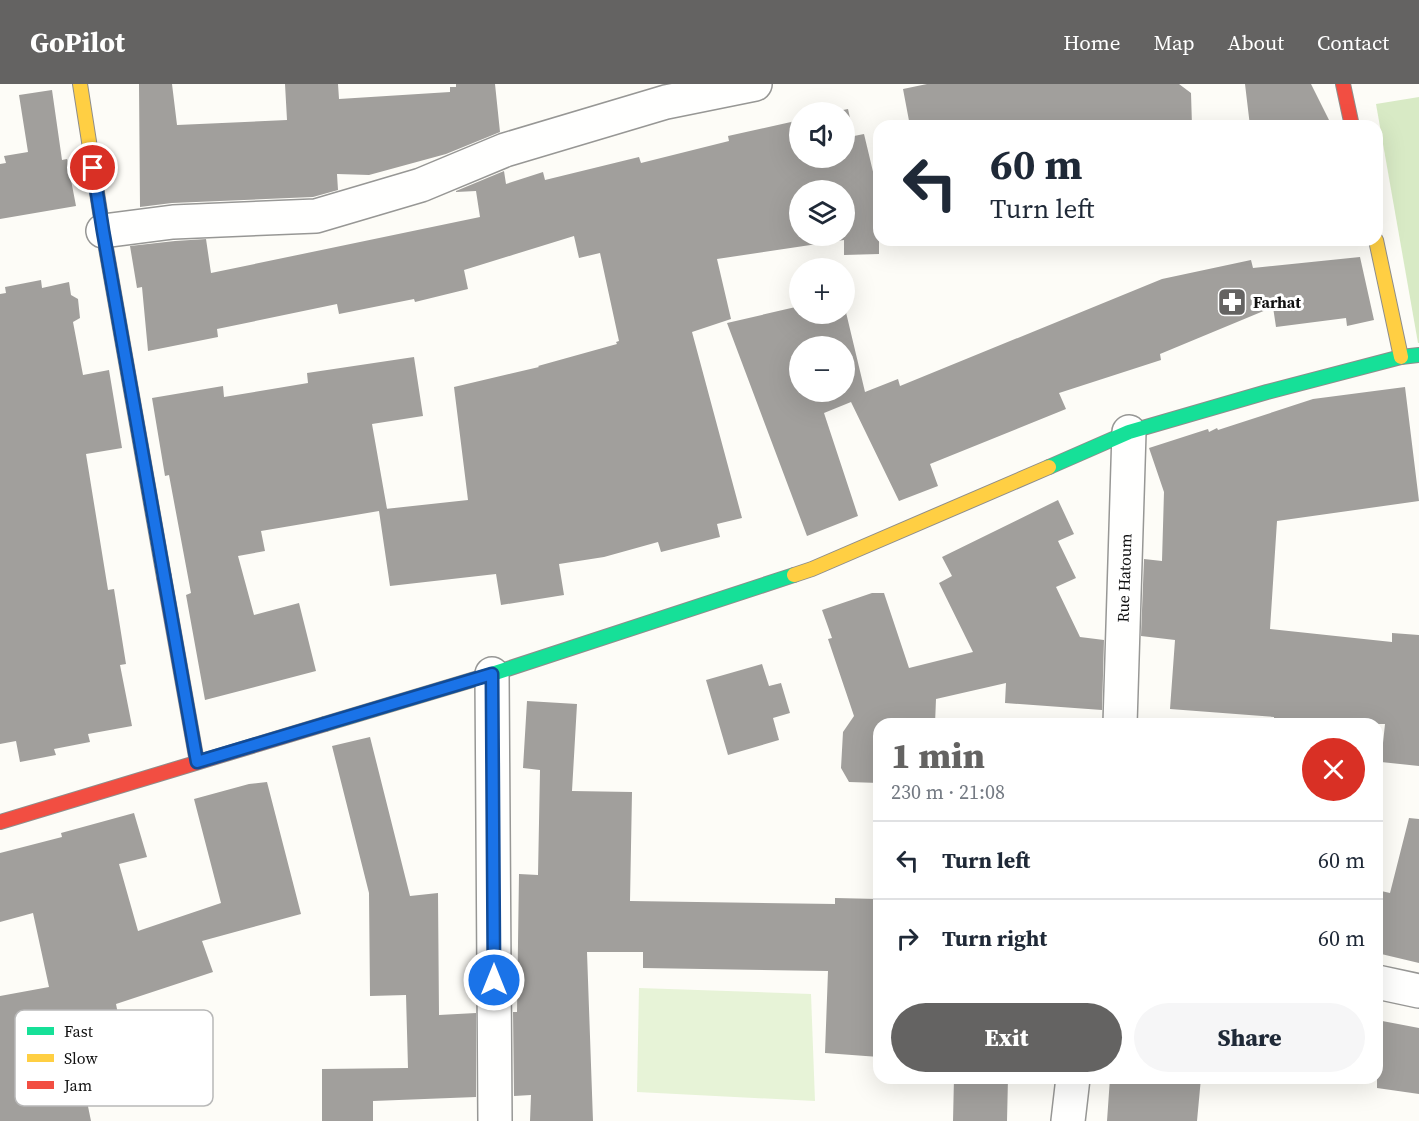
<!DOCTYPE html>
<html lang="en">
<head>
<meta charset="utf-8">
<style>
  :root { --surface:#fff; --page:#f6f6f7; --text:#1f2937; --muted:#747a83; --line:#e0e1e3; --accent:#646362 }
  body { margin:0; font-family:"Source Serif 4",serif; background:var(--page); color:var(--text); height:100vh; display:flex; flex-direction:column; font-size:22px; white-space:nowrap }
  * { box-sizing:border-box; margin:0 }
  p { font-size:20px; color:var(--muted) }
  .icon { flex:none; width:33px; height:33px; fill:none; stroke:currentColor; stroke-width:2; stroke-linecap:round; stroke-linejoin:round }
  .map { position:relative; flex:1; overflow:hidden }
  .drawer { position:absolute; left:873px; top:634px; width:510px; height:366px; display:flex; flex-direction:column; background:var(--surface); border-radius:18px; box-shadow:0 6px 24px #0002 }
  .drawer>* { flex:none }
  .top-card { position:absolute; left:873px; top:36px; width:510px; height:126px; border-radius:18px; box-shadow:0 6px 24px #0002; background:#fff; color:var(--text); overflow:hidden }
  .fabs { position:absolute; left:789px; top:18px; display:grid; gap:12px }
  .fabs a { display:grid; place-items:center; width:66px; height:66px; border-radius:50%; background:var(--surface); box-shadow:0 6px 24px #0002; font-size:30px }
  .pin { position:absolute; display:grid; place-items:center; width:51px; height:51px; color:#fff; margin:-26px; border:3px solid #fff; border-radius:50%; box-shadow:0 2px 6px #0007 }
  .me { position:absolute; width:66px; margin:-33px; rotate:0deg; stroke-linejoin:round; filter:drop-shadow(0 0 4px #0008) }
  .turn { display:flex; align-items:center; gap:21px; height:126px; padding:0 18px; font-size:27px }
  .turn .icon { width:78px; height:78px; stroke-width:2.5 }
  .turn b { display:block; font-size:42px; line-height:51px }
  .round { display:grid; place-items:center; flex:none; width:63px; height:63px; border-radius:32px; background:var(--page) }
  .overview { display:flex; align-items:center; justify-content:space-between; height:102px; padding:0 18px }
  h1 { font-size:36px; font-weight:800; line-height:45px; color:var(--accent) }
  .action { display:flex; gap:12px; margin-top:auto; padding:12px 18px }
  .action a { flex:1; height:69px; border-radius:36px; background:var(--accent); color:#fff; font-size:24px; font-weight:800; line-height:69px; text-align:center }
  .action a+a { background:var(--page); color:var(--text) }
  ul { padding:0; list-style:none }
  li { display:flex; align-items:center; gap:18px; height:78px; padding:0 18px; border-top:2px solid var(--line) }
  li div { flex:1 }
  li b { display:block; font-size:22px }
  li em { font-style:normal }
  header { display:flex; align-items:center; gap:36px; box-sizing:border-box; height:84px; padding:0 30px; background:var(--accent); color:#fff }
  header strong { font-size:28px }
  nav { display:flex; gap:33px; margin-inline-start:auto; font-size:21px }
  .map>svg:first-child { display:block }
  .green { fill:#e7f3d7 }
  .forest { fill:#d8eac5 }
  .building { fill:#a19f9c; fill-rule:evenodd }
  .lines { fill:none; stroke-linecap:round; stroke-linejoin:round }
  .street-casing { stroke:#979795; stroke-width:36 }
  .fast-casing { stroke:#8e8d8b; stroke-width:16 }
  .slow-casing { stroke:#8e8d8b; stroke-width:16 }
  .jam-casing { stroke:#8e8d8b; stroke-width:16 }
  .street { stroke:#fffffe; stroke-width:33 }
  .fast { stroke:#16e098; stroke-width:14 }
  .slow { stroke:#ffcf43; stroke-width:14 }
  .jam { stroke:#f24e42; stroke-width:14 }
  .route-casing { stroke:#114b97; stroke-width:15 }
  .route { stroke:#1a73e8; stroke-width:10 }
  .labels { text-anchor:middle; stroke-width:6; stroke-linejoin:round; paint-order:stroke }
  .poi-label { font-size:16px; font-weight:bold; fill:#111; stroke:#fff; text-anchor:start }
  .street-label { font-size:16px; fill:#111; stroke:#fff }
  .key { fill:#fff; stroke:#b8b8b8; stroke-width:1.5 }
  .key-label { font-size:16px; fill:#111 }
</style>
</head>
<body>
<header>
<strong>GoPilot</strong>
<nav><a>Home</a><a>Map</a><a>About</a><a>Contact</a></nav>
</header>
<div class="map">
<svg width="1419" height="1037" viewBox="0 0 1419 1037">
  <rect width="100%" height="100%" fill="#fdfcf7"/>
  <path class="green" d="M 639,904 L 811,910 L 815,1017 L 637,1008 Z"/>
  <path class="forest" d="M 1419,13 L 1419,259 L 1418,259 L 1376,20 Z"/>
  <path class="building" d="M 139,0 L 172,0 L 177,41 L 287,36 L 285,0 L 338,0 L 339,15 L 450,8 L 450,3 L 456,3 L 456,0 L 495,0 L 500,48 L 446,70 L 369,91 L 337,90 L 338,106 L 313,113 L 172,119 L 140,123 Z
    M 927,0 L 1179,0 L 1191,9 L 1192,42 L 910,42 L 903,5 Z
    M 1245,0 L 1311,0 L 1332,42 L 1250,42 Z
    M 52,6 L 62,76 L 67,75 L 76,122 L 0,135 L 0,80 L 6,79 L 4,72 L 28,68 L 19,11 Z
    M 848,25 L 854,52 L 864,50 L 875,96 L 879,96 L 879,170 L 844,171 L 844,156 L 717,175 L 731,235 L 692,248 L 742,434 L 717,440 L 720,453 L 661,468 L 658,458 L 604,473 L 559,480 L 564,511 L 501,521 L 496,490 L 390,502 L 379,427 L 261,447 L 265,467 L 238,472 L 254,531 L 299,519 L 316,587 L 205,616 L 186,511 L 191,509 L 169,391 L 165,392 L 152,314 L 223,302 L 224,313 L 308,299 L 307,289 L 414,273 L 423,332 L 372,340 L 387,425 L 385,425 L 468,416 L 454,303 L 539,283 L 538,282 L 617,260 L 616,258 L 619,257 L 600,169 L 579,174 L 574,152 L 464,186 L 468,205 L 415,218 L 414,215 L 339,230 L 337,220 L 217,245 L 218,253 L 148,267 L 142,203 L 137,204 L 130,162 L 175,157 L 206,155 L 211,189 L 480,133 L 476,107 L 456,108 L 456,107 L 504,87 L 506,100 L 543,88 L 545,96 L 639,73 L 641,79 L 729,57 L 728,52 L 800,36 L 800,74 L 844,74 L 844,28 L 833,28 ZM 800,106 L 844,106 L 844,152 L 800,152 Z
    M 1360,173 L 1374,236 L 1347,242 L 1346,234 L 1276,243 L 1273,223 L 1160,270 L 1161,276 L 1059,309 L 1066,325 L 930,380 L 938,402 L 899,417 L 851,318 L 824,329 L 858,432 L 807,452 L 727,239 L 800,222 L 800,230 L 844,230 L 844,220 L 865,308 L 898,295 L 900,302 L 1162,195 L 1251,176 L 1253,184 ZM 800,262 L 844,262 L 844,308 L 800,308 Z
    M 41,196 L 42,204 L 69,198 L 71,211 L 78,215 L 80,234 L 73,238 L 83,291 L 109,286 L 122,364 L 86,370 L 108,506 L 114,505 L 126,580 L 120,581 L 132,642 L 88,650 L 90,658 L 54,665 L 56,671 L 20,678 L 16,657 L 0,660 L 0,210 L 6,209 L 5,203 Z
    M 1405,303 L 1419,417 L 1277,437 L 1270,545 L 1392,558 L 1392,549 L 1419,551 L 1419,682 L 1381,678 L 1385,640 L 1274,640 L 1274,633 L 1170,625 L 1175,556 L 1141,552 L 1144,475 L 1162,477 L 1164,408 L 1149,364 L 1208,345 L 1209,348 L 1217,344 L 1218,346 L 1313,315 Z
    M 1058,416 L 1074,450 L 1058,457 L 1076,494 L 1056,503 L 1080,553 L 1104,556 L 1102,626 L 1005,619 L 1006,599 L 936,615 L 935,640 L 879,640 L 879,699 L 849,698 L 841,684 L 843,648 L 854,632 L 828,555 L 832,554 L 822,526 L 872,509 L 884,509 L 909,584 L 973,568 L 939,499 L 952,492 L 942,473 Z
    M 762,580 L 769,602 L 781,599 L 790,629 L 773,634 L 779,656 L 728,671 L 706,596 Z
    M 527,617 L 577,620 L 572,707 L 632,708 L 630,817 L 835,820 L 835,814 L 879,815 L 879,973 L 825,969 L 828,887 L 643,884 L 643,868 L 587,868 L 593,1037 L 530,1037 L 531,1011 L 514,1012 L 513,928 L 517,928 L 519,790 L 538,791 L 540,686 L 523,684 Z
    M 370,653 L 410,812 L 438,809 L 439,931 L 476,929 L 476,1013 L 373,1017 L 373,1037 L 322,1037 L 322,985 L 408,984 L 406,911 L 370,912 L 369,809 L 332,662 Z
    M 267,698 L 301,830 L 202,857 L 213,888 L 116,920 L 122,950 L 75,959 L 91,1037 L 0,1037 L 0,912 L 49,903 L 33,829 L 0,838 L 0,769 L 62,753 L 61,749 L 134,729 L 147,773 L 119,780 L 138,847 L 221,819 L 194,715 L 249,700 Z
    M 1409,734 L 1419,735 L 1419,879 L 1377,869 L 1377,806 L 1390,809 Z
    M 1377,936 L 1419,944 L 1419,1010 L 1377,1004 Z
    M 954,994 L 1008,994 L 1007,1037 L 953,1037 Z
    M 1110,994 L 1201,994 L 1197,1037 L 1107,1037 Z"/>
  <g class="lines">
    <g class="street-casing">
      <path id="street" d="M 103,147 L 173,138 L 316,132 L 421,101 L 505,66 L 666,18 L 755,0
        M 492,590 L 495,1037
        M 1120,640 L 1129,348
        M 1377,898 L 1419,907
        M 1068,1037 L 1073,994"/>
    </g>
    <g class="fast-casing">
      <path id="fast" d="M 1049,383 L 1129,348 L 1267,308 L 1401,273 L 1419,271
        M 325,640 L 492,590 L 794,491"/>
    </g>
    <g class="slow-casing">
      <path id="slow" d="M 80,0 L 103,147 L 164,493
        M 1376,156 L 1401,273
        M 794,491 L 812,485 L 1049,383"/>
    </g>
    <g class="jam-casing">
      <path id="jam" d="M 1343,0 L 1352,42
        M 164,493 L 197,678
        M 0,738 L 325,640"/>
    </g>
    <use href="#street" class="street"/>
    <use href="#fast" class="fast"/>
    <use href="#slow" class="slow"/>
    <use href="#jam" class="jam"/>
  </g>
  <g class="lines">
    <g class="route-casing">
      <path id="route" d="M 93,84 L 103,147 L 197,678 L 492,590 L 494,896"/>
    </g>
    <use href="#route" class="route"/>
  </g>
  <defs>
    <g id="pharmacy-square" transform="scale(1.5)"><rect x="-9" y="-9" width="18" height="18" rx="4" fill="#646362" stroke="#fff"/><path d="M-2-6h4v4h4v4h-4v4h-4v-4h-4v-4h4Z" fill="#fff"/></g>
  </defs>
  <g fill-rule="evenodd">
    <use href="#pharmacy-square" x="1232" y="218"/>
  </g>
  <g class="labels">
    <g class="poi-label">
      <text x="1253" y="224">Farhat</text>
    </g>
    <g class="street-label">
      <text transform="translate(1124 494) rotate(-88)" y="6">Rue Hatoum</text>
    </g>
  </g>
  <rect x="15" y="926" width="198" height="96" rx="9" class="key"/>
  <rect x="27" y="943" width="27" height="8" fill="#16e098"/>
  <rect x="27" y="970" width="27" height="8" fill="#ffcf43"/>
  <rect x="27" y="997" width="27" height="8" fill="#f24e42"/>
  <g class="key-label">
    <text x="64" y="953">Fast</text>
    <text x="64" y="980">Slow</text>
    <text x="64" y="1007">Jam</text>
  </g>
</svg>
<div class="fabs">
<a><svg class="icon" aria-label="sound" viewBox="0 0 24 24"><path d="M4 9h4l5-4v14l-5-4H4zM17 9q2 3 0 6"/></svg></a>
<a><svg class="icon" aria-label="layers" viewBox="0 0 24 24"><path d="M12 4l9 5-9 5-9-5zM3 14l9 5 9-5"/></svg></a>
<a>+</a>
<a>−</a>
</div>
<div class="pin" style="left:93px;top:84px;background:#d93025"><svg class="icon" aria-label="arrive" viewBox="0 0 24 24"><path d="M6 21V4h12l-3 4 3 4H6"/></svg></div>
<svg class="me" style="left:494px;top:896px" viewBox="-20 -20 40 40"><circle r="17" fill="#1a73e8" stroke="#fff" stroke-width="3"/><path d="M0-11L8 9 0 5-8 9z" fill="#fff"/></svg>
<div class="top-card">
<div class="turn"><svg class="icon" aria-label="left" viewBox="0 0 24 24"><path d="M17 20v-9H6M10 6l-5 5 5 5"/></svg><div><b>60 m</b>Turn left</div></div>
</div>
<section class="drawer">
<div class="overview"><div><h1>1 min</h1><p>230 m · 21:08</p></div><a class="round" style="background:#d93025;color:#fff"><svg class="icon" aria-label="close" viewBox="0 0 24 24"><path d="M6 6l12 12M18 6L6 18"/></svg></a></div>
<ul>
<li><svg class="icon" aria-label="left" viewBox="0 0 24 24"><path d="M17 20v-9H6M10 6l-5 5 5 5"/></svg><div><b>Turn left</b></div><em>60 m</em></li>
<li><svg class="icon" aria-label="right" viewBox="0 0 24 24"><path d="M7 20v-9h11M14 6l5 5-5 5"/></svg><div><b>Turn right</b></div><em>60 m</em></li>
</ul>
<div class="action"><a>Exit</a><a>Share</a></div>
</section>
</div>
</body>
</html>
